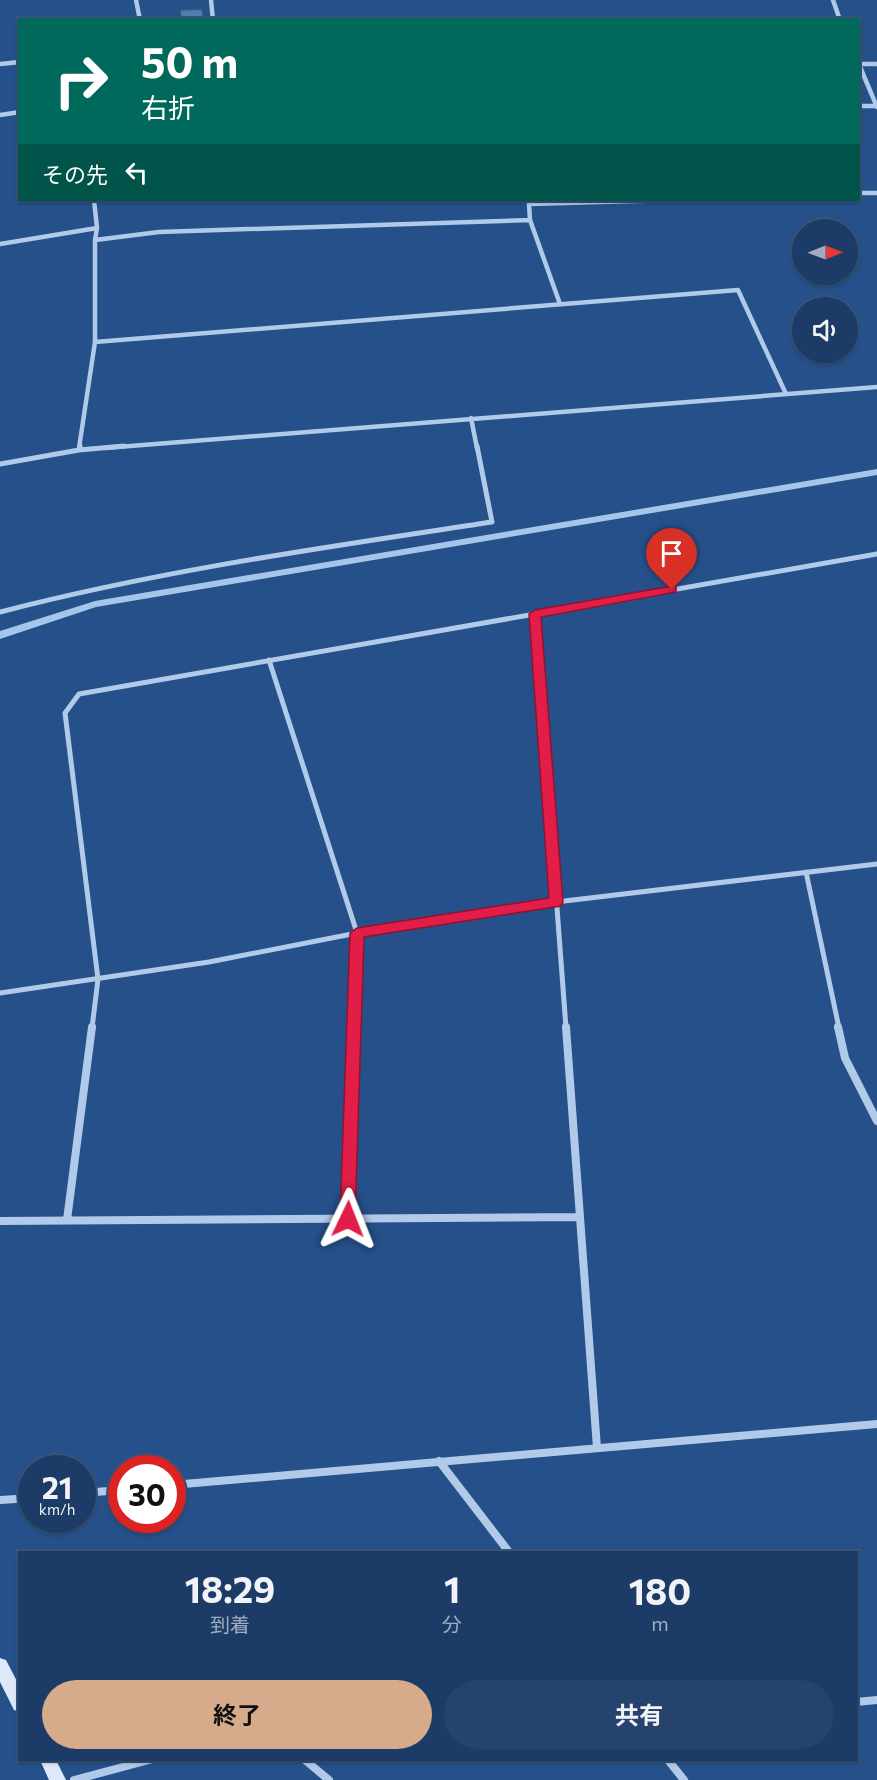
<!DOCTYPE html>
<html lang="ja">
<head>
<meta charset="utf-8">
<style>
  :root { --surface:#1c3c67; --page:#25436d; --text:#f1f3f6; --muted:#a0adc0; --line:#3a567b; --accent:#d6ab8b }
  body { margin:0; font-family:Commissioner,"Noto Sans JP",sans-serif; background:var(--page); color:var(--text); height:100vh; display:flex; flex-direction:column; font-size:22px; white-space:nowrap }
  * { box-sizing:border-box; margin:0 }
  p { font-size:20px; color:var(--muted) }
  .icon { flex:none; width:33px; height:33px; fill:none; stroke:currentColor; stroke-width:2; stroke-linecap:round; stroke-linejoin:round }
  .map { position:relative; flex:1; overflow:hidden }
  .drawer { position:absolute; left:18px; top:1551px; width:840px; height:210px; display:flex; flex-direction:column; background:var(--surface); border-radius:0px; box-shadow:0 2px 4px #0004,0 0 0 2px var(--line) }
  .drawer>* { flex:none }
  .guide { position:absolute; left:18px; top:18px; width:842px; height:183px; border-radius:0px; box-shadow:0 2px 4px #0004,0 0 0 2px var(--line); background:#00695c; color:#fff; overflow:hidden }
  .needle { width:39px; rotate:89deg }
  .controls { position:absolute; left:792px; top:219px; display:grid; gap:12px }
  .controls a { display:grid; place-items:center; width:66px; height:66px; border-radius:50%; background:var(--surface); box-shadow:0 2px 4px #0004,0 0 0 2px var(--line); font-size:30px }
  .speed { position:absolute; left:18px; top:1455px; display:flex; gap:12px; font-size:30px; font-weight:700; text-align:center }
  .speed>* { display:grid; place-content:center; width:78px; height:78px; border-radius:50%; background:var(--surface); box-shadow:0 2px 4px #0004,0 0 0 2px var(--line); line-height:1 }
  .speed small { font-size:15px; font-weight:400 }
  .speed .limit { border:9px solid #d22; background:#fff; color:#111 }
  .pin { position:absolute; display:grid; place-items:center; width:51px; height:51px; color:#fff; margin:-62px -26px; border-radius:50% 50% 50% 0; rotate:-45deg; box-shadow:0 0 6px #0007 }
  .pin .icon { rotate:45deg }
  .me { position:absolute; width:66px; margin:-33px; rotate:2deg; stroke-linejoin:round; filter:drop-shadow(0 0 4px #0008) }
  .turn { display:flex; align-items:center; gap:21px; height:126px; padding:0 24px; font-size:27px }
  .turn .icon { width:78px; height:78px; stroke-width:2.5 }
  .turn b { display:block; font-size:42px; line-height:51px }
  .then { display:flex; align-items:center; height:57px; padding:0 24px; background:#0003; gap:12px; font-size:22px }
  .eta { display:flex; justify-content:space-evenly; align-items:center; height:102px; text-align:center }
  .eta b { font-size:36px; font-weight:700; line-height:42px }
  .primary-button { display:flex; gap:12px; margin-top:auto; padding:12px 24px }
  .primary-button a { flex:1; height:69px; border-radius:36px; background:var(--accent); color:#111; font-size:24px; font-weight:700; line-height:69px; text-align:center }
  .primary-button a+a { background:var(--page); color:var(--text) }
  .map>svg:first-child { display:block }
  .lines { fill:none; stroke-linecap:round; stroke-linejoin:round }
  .stream { fill:#a6c5ea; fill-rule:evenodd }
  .building { fill:#527bb2; stroke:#39567d; stroke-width:1.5 }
  .street-far2 { stroke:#b2cae9; stroke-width:4.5 }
  .street-far1 { stroke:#b2cae9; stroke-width:5 }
  .street { stroke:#b2cae9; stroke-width:8 }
  .secondary { fill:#dde8f8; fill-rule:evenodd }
  .route { fill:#e11d48; stroke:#92132f; stroke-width:1.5 }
</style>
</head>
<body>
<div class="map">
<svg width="877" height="1780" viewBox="0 0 877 1780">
  <rect width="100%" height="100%" fill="#255089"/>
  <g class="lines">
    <path class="stream" d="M 877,469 L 877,475 L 96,607 L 0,639 L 0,631 L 95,601 Z"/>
  </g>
  <path class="building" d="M 202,9 L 204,20 L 181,20 L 180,10 Z"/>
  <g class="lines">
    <path class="street-far2" d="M 136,0 L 140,20
      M 211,0 L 213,20
      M 833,0 L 840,20
      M 858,62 L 877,107
      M 0,64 L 20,62
      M 859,64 L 877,64
      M 858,106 L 876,106
      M 0,115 L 20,112
      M 858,193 L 877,193
      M 94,200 L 97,228 L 95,240
      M 530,220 L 560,304
      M 0,244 L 97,228
      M 95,342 L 738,290 L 786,394
      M 471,418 L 477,448
      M 79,448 L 95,342 L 95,240 L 159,232 L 530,220 L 529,204 L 673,200
      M 105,448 L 877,387"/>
    <path class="street-far1" d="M 79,450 L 80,446
      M 0,464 L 79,450 L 124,446
      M 0,612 C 162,570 327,547 492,522 L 477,446
      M 535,614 L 566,1028
      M 269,660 L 357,933 L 354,1028
      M 806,872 L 839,1028
      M 0,993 L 209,962 L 357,933 L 556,902 L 877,864
      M 92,1028 L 98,979 L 65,713 L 79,694 L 877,554"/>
    <path class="street" d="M 566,1027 L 597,1448
      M 838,1027 L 845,1058 L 877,1121
      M 348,1219 L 354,1027
      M 67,1220 L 92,1027
      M 0,1221 L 580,1217
      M 439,1461 L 509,1552
      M 172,1485 L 877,1424
      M 82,1493 L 122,1490
      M 0,1500 L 32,1498
      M 856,1702 L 877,1700
      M 305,1760 L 329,1780
      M 668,1760 L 684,1780
      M 74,1780 L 149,1760"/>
    <path class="secondary" d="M 0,1658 L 6,1660 L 20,1687 L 20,1712 L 14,1710 L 0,1682 Z
      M 40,1760 L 56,1760 L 66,1780 L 49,1780 Z"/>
  </g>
  <path class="route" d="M 672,586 L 676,587 L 676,592 L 541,617 L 563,902 L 561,906 L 364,937 L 355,1219 L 353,1223 L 348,1225 L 342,1223 L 340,1219 L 350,933 L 357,928 L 549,898 L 529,614 L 535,610 Z"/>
</svg>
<div class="controls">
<a><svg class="needle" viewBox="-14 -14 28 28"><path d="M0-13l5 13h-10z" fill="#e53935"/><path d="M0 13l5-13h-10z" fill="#a0adc0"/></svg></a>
<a><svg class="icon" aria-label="sound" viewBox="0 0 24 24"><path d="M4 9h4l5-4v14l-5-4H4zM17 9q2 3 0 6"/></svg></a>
</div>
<div class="speed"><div>21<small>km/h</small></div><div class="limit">30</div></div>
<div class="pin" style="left:672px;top:590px;background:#d93025"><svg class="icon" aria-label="arrive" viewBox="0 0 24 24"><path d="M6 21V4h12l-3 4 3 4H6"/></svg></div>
<svg class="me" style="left:348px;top:1219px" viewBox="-20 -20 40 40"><path d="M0-17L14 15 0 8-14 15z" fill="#e11d48" stroke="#fff" stroke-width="4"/></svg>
<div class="guide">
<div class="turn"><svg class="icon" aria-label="right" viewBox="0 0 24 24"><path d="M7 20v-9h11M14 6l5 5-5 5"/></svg><div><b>50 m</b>右折</div></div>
<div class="then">その先<svg class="icon" aria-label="left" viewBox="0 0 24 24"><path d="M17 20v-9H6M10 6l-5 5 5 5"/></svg></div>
</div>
<section class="drawer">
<div class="eta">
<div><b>18:29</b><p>到着</p></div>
<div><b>1</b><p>分</p></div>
<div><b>180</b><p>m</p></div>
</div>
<div class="primary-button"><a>終了</a><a>共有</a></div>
</section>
</div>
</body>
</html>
